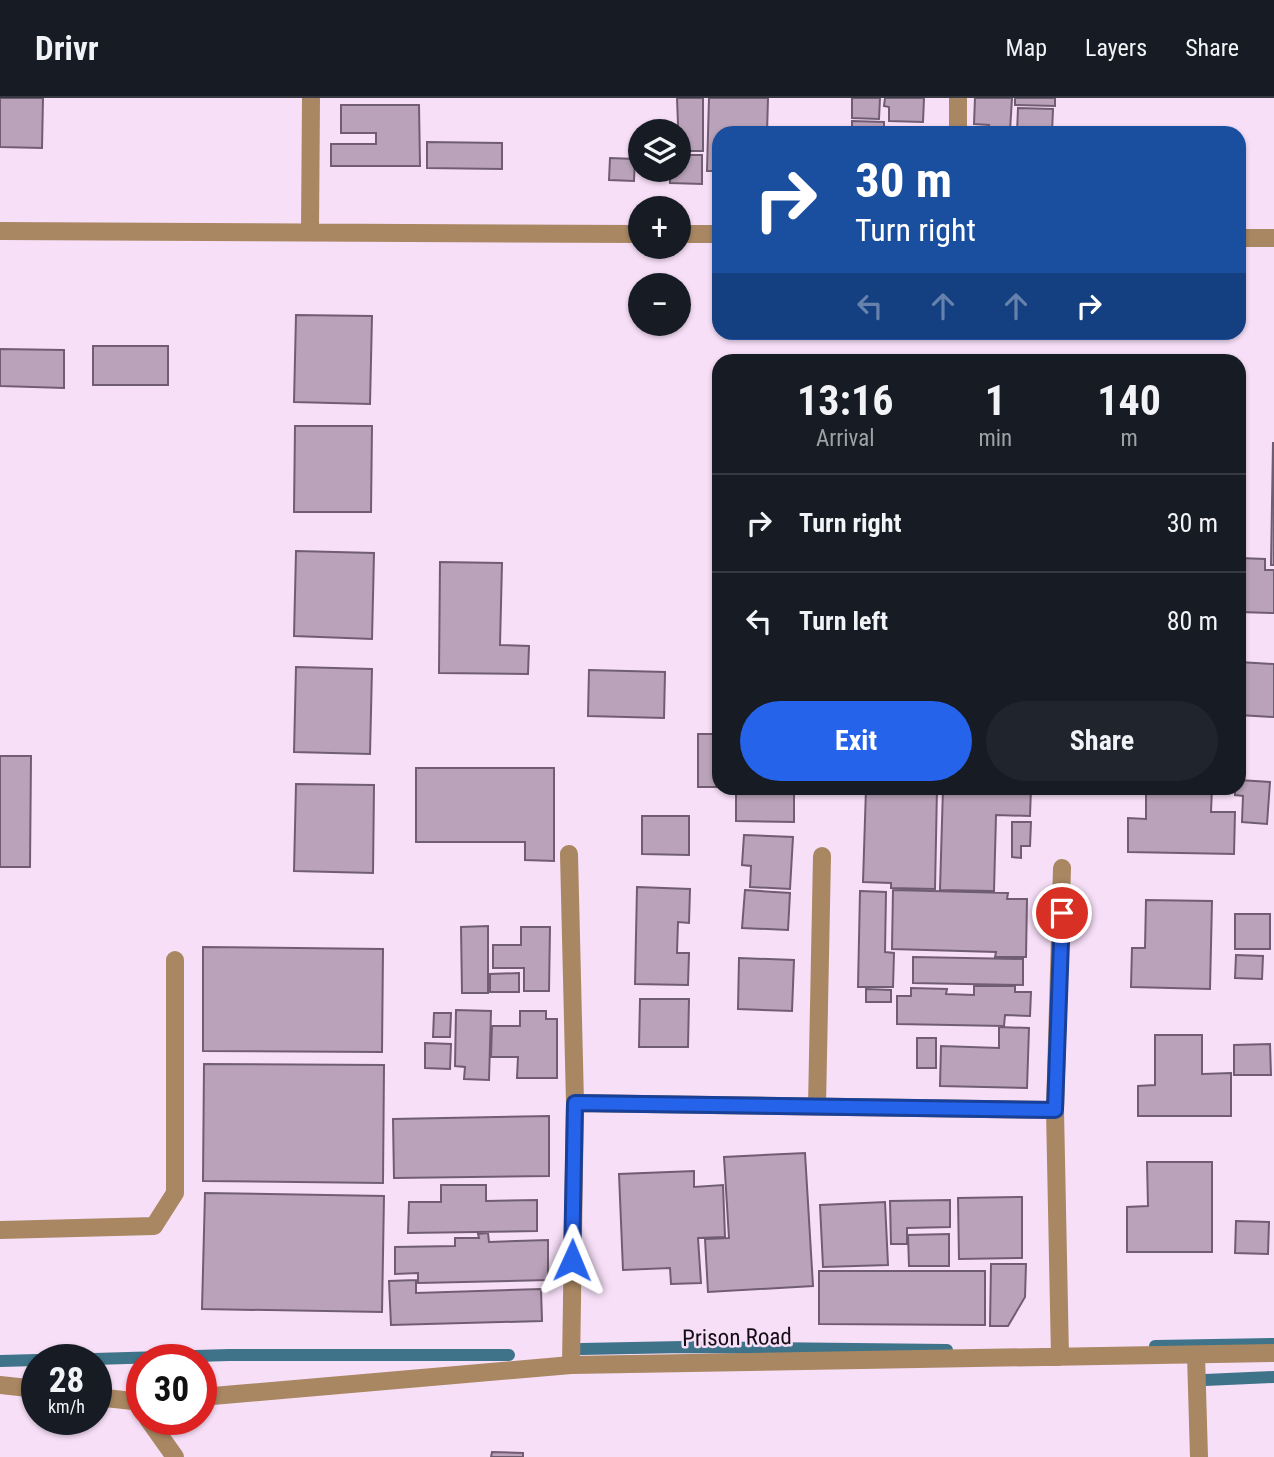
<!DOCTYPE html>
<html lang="en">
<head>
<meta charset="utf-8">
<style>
  :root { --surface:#171b24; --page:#20242c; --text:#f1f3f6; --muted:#9ea1a6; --line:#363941; --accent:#2563eb }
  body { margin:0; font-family:"Roboto Condensed",sans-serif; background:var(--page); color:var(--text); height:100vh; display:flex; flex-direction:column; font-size:26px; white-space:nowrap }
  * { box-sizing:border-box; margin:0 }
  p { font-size:23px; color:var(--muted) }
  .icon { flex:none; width:38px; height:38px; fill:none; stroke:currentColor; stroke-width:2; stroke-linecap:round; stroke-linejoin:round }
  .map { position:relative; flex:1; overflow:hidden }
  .details { position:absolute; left:712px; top:256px; width:534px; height:441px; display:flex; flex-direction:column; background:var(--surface); border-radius:21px; box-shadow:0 2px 5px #0004 }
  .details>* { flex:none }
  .top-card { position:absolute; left:712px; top:28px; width:534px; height:214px; border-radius:21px; box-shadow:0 2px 5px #0004; background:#1a4fa0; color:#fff; overflow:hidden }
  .fabs { position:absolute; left:628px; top:21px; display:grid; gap:14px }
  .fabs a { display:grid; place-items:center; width:63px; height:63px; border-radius:50%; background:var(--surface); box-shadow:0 2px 5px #0004; font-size:35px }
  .speed { position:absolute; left:21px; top:1246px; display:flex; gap:14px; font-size:35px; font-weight:700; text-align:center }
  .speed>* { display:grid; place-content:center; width:91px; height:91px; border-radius:50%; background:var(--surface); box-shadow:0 2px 5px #0004; line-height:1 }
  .speed small { font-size:18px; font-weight:400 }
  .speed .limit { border:10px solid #d22; background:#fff; color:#111 }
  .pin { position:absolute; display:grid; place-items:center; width:60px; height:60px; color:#fff; margin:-30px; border:4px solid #fff; border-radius:50%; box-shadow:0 2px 7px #0007 }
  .me { position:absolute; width:77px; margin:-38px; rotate:1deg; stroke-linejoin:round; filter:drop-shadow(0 0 5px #0008) }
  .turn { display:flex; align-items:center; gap:24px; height:147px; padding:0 28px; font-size:32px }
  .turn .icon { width:91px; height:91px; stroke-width:2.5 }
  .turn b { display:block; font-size:49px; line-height:60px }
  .lanes { display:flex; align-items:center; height:66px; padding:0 28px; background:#0003; justify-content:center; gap:35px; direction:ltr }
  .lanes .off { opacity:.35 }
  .eta { display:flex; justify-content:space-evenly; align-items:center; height:119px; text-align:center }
  .eta b { font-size:42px; font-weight:700; line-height:49px }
  .action { display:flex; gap:14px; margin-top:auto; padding:14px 28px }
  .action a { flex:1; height:80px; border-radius:42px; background:var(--accent); color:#fff; font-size:28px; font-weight:700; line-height:80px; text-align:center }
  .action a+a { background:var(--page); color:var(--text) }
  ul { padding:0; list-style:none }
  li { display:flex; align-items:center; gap:21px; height:98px; padding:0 28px; border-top:2px solid var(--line) }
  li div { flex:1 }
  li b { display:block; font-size:26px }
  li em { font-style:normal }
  header { display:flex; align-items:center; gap:42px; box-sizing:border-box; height:98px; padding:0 35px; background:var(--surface); border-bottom:2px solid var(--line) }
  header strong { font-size:33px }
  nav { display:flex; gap:38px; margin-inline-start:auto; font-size:24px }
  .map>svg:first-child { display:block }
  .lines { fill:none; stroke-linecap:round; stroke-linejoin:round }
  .stream { stroke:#3f7389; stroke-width:12 }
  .building { fill:#baa3ba; stroke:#715d72; stroke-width:2 }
  .service { stroke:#a98762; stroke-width:18 }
  .minor { stroke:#a98762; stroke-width:18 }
  .route-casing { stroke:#184099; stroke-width:18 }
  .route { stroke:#2563eb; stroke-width:12 }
  .labels { text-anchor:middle; stroke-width:5; stroke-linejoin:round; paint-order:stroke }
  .street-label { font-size:23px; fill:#160e16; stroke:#f7dff8 }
</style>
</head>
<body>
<header>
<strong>Drivr</strong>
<nav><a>Map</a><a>Layers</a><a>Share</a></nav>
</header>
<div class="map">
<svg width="1274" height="1359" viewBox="0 0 1274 1359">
  <rect width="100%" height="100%" fill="#f7dff8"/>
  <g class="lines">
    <path class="stream" d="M 1155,1248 L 1274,1246
      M 581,1251 L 683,1249 L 947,1252
      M 60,1262 L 229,1257 L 509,1257
      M 0,1263 L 37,1262
      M 1205,1282 L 1274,1279"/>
  </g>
  <path class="building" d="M 0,0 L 43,0 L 42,50 L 0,49 Z
    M 677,0 L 703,0 L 703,53 L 679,53 Z
    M 709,0 L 768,0 L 767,35 L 719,35 L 719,73 L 707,73 Z
    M 852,0 L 880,0 L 879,21 L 852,20 Z
    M 885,0 L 924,0 L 923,24 L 889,23 L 889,9 L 884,8 Z
    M 975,0 L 1012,0 L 1010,33 L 989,32 L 989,27 L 974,26 Z
    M 1015,0 L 1055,0 L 1055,8 L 1015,7 Z
    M 341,7 L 419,7 L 420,68 L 331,68 L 331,46 L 376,46 L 376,35 L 341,35 Z
    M 1018,10 L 1053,11 L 1052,35 L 1017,35 Z
    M 852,23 L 884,24 L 884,35 L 852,35 Z
    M 427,44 L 502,45 L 502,71 L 427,70 Z
    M 679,57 L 702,57 L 702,86 L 670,85 L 670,72 L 679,72 Z
    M 610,60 L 635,61 L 634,83 L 609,82 Z
    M 296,217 L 372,218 L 370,306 L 294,304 Z
    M 93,248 L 168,248 L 168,287 L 93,287 Z
    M 0,251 L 64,252 L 64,290 L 0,288 Z
    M 295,328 L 372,328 L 371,414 L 294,414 Z
    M 1273,345 L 1274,345 L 1274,467 L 1271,467 Z
    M 296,453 L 374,455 L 372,541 L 294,538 Z
    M 1239,460 L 1265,461 L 1265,472 L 1274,472 L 1274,515 L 1239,514 Z
    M 440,464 L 502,465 L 500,547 L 529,548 L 528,576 L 439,575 Z
    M 1239,564 L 1274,566 L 1274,619 L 1239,617 Z
    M 296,569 L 372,571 L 370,656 L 294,654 Z
    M 589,572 L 665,574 L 664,620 L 588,618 Z
    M 698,636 L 719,636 L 719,689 L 698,689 Z
    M 0,658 L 31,658 L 30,769 L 0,769 Z
    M 416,670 L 554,670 L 554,763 L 525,762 L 525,744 L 416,744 Z
    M 1239,682 L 1270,684 L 1267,726 L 1242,724 L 1243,698 L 1235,697 L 1235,690 L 1239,690 Z
    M 296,686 L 374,687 L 373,775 L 294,773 Z
    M 736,690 L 794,690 L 794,724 L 736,723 Z
    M 866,690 L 937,690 L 935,791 L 891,790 L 891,785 L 863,784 Z
    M 943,690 L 1031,690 L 1030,718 L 996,717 L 994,793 L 940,792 Z
    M 1146,690 L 1212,690 L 1211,714 L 1235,714 L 1234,756 L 1128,754 L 1128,720 L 1146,721 Z
    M 642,718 L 689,718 L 689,757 L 642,756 Z
    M 1012,724 L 1031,724 L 1030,748 L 1021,748 L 1021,760 L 1012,759 Z
    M 744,737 L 793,739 L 790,791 L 750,789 L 751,768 L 742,767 Z
    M 637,789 L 690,791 L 689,825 L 678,824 L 677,855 L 689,855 L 688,887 L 635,886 Z
    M 745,792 L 790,795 L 788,832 L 742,830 Z
    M 893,792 L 1008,795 L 1007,801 L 1027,801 L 1026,859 L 995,859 L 996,854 L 892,851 Z
    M 860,793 L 886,794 L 885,854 L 894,855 L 893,889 L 858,889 Z
    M 1146,802 L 1212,803 L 1210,891 L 1131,889 L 1132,850 L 1145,850 Z
    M 1235,816 L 1270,816 L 1270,851 L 1235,851 Z
    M 488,828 L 488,895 L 462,895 L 461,829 Z
    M 521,829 L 550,829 L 549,893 L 524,893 L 524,870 L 493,870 L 493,847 L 521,847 Z
    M 203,849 L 383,851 L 382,954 L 203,953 Z
    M 1236,857 L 1263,858 L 1262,881 L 1235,880 Z
    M 913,859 L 1023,861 L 1023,887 L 913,885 Z
    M 739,860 L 794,862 L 792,913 L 738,911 Z
    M 519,875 L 519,894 L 490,894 L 490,876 Z
    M 974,888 L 1015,888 L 1015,894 L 1031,894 L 1030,918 L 1005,917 L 1004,928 L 897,926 L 897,898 L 911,898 L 911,890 L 947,891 L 946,896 L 974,897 Z
    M 866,891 L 891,892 L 891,904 L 866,904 Z
    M 640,901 L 689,901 L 688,949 L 639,949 Z
    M 456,912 L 491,913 L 489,982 L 464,981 L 465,969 L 455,968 Z
    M 520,913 L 546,913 L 546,921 L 557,921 L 557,980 L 517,980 L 518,959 L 491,959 L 492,928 L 520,928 Z
    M 434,915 L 451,915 L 450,939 L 433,939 Z
    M 999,929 L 1029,930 L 1027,990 L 940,988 L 941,948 L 999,950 Z
    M 1155,937 L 1202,937 L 1202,976 L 1231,975 L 1231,1018 L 1138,1018 L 1138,988 L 1155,987 Z
    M 917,940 L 936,940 L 936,970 L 917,970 Z
    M 425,945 L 451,946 L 450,971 L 425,970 Z
    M 1270,946 L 1271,977 L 1234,977 L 1234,947 Z
    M 204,966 L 384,967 L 383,1085 L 203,1083 Z
    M 549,1018 L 549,1078 L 394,1080 L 393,1021 Z
    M 805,1055 L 813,1188 L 708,1194 L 705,1141 L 729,1140 L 724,1059 Z
    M 1147,1064 L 1212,1064 L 1212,1154 L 1127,1154 L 1127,1109 L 1148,1108 Z
    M 694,1073 L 694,1089 L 723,1087 L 725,1139 L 698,1140 L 701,1185 L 671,1186 L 670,1170 L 623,1172 L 619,1076 Z
    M 441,1087 L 486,1087 L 486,1103 L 537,1102 L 537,1133 L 408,1135 L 409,1104 L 441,1104 Z
    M 205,1095 L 384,1098 L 382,1214 L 202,1211 Z
    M 1022,1099 L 1022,1160 L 959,1161 L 958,1100 Z
    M 950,1102 L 950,1129 L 907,1130 L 907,1146 L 891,1146 L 890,1103 Z
    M 885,1104 L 888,1167 L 823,1169 L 820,1107 Z
    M 1236,1123 L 1269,1124 L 1268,1156 L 1235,1155 Z
    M 488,1135 L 489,1144 L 548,1142 L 548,1182 L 418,1185 L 418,1175 L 395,1176 L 395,1149 L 455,1148 L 455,1140 L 479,1140 L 478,1136 Z
    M 949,1136 L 949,1168 L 909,1168 L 908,1137 Z
    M 991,1166 L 1026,1166 L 1025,1199 L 1008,1228 L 990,1228 Z
    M 819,1173 L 985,1173 L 985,1227 L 819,1226 Z
    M 416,1182 L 416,1195 L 541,1191 L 542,1223 L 391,1227 L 389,1183 Z
    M 492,1354 L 523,1355 L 523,1359 L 491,1359 Z"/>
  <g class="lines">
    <path class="service" d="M 0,1132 L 154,1128 L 175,1095 L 175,862"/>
    <path class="minor" d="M 958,35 L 958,0
      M 0,133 L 640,136
      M 310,134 L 311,0
      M 679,136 L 719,136
      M 1239,140 L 1274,140
      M 569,756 L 575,1005 L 571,1267
      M 575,1005 L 1055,1012 L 1060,1259
      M 817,1008 L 822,758
      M 1055,1012 L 1062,770
      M 1196,1257 L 1199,1359
      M 0,1287 L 37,1291
      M 96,1299 L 142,1304
      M 201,1299 L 571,1267 L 1274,1255
      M 148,1321 L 175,1359"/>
  </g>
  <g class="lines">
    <g class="route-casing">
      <path id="route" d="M 572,1162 L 575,1005 L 1055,1012 L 1062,815"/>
    </g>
    <use href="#route" class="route"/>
  </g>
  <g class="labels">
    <g class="street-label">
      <text transform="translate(737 1239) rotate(-1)" y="8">Prison Road</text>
    </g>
  </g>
</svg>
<div class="fabs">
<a><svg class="icon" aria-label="layers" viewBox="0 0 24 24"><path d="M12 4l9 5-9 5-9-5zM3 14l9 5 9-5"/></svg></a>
<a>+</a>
<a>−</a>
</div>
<div class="speed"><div>28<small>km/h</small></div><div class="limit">30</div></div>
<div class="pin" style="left:1062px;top:815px;background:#d93025"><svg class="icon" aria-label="arrive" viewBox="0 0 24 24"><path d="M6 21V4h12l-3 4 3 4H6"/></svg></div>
<svg class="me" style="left:572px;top:1162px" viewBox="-20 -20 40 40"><path d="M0-17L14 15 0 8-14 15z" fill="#2563eb" stroke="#fff" stroke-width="4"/></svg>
<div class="top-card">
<div class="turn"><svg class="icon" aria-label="right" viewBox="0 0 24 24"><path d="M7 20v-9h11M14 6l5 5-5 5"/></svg><div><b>30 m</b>Turn right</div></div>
<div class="lanes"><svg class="icon off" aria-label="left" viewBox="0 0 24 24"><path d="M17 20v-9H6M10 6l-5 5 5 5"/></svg><svg class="icon off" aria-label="ahead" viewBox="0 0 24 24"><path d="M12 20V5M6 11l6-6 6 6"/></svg><svg class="icon off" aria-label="ahead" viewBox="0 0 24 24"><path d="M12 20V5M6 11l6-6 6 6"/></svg><svg class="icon" aria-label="right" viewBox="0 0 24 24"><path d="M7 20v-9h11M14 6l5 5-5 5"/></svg></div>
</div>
<section class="details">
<div class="eta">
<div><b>13:16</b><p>Arrival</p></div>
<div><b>1</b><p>min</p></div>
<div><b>140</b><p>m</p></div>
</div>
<ul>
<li><svg class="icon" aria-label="right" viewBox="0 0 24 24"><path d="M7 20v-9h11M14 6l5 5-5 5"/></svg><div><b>Turn right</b></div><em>30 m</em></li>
<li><svg class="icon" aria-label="left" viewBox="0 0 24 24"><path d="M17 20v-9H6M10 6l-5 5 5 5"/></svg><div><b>Turn left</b></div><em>80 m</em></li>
</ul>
<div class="action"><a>Exit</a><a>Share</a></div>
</section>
</div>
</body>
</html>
